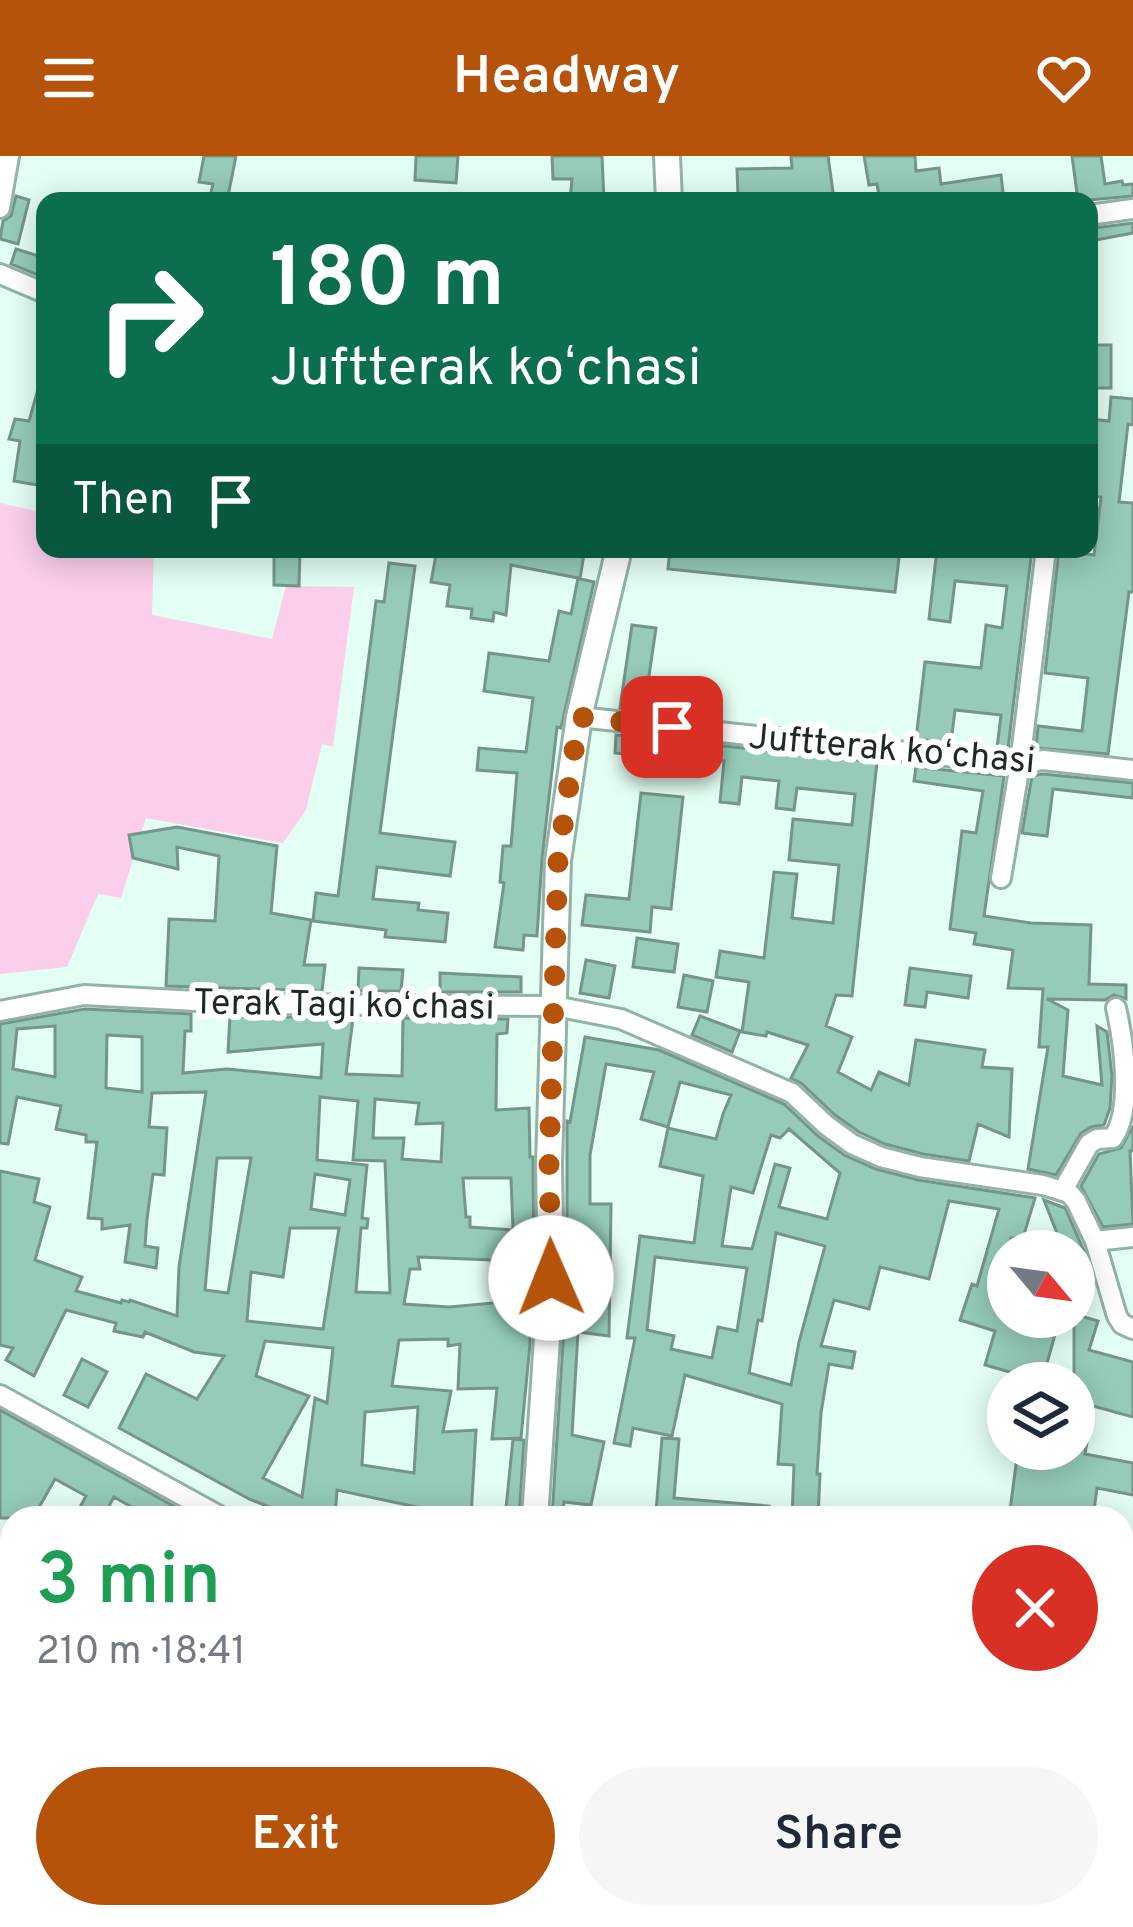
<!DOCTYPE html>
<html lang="en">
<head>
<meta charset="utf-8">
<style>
  :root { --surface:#fff; --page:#f6f6f7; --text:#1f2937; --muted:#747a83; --accent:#b45309 }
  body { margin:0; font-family:Overpass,sans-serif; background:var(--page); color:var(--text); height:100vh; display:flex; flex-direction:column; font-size:45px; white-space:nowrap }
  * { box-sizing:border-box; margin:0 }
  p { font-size:39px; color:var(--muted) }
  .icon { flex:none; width:66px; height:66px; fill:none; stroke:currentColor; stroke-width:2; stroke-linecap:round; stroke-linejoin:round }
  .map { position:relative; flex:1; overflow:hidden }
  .drawer { position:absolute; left:0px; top:1350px; width:1134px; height:423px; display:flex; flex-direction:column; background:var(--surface); border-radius:36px 36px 0 0; box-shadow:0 6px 30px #0003 }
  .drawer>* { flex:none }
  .guide { position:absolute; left:36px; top:36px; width:1062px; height:366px; border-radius:24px; box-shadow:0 6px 30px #0003; background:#0b6e4f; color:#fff; overflow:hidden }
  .needle { width:78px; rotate:119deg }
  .controls { position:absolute; left:987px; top:1074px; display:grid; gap:24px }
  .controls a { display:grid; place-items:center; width:108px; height:108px; border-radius:50%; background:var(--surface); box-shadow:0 6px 30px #0003; font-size:60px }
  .pin { position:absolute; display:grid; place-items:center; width:102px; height:102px; color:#fff; margin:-51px; border-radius:24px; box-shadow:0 6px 18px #0006 }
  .me { position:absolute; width:132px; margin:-66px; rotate:359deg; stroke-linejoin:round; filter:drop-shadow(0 0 9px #0008) }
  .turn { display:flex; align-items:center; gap:42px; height:252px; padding:0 36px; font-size:54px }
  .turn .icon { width:156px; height:156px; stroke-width:2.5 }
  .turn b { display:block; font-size:84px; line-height:102px }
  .then { display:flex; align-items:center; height:114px; padding:0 36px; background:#0003; gap:24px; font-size:45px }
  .round { display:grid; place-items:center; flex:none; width:126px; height:126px; border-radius:63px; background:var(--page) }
  .summary { display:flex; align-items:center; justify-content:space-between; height:204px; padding:0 36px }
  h1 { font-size:72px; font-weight:600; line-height:90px; color:#1e9e55 }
  .action { display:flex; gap:24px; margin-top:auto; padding:24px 36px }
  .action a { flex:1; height:138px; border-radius:72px; background:var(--accent); color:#fff; font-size:48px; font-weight:600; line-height:138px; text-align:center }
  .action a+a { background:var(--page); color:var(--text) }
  header { display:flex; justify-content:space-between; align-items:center; height:156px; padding:0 36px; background:var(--accent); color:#fff; font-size:54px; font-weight:600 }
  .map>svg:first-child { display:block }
  .green { fill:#fbceeb }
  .building { fill:#95cbb8; stroke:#76958a; stroke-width:3; fill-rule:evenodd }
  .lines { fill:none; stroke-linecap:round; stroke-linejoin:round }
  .minor-casing { stroke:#93b3a7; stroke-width:24 }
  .tertiary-casing { stroke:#93b3a7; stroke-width:30 }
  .minor { stroke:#fff; stroke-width:18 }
  .tertiary { stroke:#fff; stroke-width:24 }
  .route { stroke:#b45309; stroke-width:21; stroke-dasharray:0 37.8 }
  .labels { text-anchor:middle; stroke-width:12; stroke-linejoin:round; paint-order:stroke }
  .street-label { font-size:36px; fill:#1e2a26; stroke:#fff }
</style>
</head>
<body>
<header><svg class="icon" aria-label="menu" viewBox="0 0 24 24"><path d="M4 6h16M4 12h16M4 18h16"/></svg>Headway<svg class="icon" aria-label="heart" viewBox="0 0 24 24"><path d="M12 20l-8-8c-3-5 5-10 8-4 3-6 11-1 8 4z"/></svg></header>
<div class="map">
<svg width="1133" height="1771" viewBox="0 0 1133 1771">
  <rect width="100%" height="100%" fill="#e3fef3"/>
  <path class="green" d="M 0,347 L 45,357 L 45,393 L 154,393 L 152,459 L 272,483 L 286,430 L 354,431 L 333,591 L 322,588 L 306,654 L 283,687 L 146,662 L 121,742 L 98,738 L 67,811 L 0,818 Z"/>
  <path class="building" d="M 204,0 L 236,0 L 227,45 L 209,45 L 213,28 L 199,26 Z
    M 416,0 L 458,0 L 456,27 L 415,24 Z
    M 552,0 L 602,0 L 604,45 L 570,45 L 572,23 L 553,23 Z
    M 791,0 L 828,0 L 834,43 L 781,45 L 780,39 L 738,41 L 737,13 L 792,12 Z
    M 864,0 L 915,0 L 916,15 L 939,12 L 941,28 L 1001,19 L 1004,45 L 880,45 L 877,28 L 869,29 Z
    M 1072,0 L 1101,0 L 1105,28 L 1122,25 L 1123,29 L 1133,28 L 1133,40 L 1078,45 Z
    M 16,40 L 29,44 L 18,88 L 0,83 L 3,65 L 11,60 Z
    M 1133,67 L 1133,77 L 1096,84 L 1094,72 Z
    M 16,93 L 45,102 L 45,122 L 11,108 Z
    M 1089,189 L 1111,189 L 1111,232 L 1089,232 Z
    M 40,226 L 45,226 L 45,281 L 37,329 L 14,325 L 20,285 L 9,283 L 15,263 L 29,265 Z
    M 1111,241 L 1133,243 L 1133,269 L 1128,268 L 1119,346 L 1133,347 L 1133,436 L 1129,436 L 1108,598 L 1036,592 L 1038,570 L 1082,575 L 1088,522 L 1045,517 L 1059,394 L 1094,399 L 1101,341 L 1089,340 L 1089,263 L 1109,265 Z
    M 274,393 L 300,393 L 299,430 L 274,429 Z
    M 437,393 L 469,399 L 470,393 L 560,393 L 584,398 L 580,423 L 594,426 L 561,572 L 557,571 L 542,703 L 537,780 L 524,779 L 523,794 L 495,791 L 504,727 L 500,726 L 503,690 L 511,690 L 517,617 L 477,614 L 479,592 L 526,596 L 533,542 L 484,535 L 489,497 L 549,505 L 559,455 L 571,458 L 578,422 L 511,409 L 506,459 L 494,456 L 493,465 L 471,462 L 472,453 L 447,450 L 450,429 L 431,426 Z
    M 670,393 L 900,393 L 895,436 L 668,413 Z
    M 937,393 L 990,393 L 1023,397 L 1024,393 L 1032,393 L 1008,593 L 997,592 L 1001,559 L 955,554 L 951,587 L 916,583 L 925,506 L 981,512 L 986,469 L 1002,472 L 1007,430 L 955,425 L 950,466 L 929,463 Z
    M 389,407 L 415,410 L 380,677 L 455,686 L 450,720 L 377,711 L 373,743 L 419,747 L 418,754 L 448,757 L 445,786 L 385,781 L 386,774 L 313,765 L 316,737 L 338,740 L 376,445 L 384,446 Z
    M 632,469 L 656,472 L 644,554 L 620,552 Z
    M 616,579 L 662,583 L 661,602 L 615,597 Z
    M 686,586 L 877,606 L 852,840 L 836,839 L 826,870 L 852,881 L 838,916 L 871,934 L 879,916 L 909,929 L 916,884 L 985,894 L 982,911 L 1012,913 L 1009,981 L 978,968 L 969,1005 L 923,998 L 885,988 L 859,976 L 835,959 L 801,927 L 791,922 L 808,889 L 767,876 L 766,880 L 742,876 L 749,826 L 716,821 L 720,795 L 764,802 L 774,716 L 797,718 L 792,762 L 833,767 L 839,709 L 789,704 L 793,663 L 852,669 L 855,638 L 797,632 L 794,654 L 776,652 L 779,625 L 742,621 L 739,648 L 720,646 L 724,605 L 685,601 Z
    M 916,611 L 1004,620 L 984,760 L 1031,767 L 1091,769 L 1089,828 L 1126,829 L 1126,843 L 1114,839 L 1105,844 L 1047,843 L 1068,854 L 1063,920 L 1102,929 L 1097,870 L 1107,876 L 1112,920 L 1110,952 L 1104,969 L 1091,971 L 1081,977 L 1056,1019 L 1028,1013 L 1048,891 L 1039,891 L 1043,833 L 1008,832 L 1013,794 L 974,788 L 976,777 L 950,773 L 962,675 L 976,677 L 983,635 L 914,625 Z
    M 1043,618 L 1133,627 L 1133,642 L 1053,633 L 1047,680 L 1022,677 L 1032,620 Z
    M 641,637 L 683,641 L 671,753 L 652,751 L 650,776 L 582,769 L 586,739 L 629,743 Z
    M 177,671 L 277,690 L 271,757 L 311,764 L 304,809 L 325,809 L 322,835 L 166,830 L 169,763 L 215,765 L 219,700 L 177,691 L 178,713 L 133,702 L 129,679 Z
    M 637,782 L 678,788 L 674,816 L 633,811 Z
    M 586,804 L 615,810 L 609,842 L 580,837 Z
    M 359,812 L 403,814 L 401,835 L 358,835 Z
    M 910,812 L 971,820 L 968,842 L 927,836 L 925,851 L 905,849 Z
    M 440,817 L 521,821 L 521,836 L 440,836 Z
    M 684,819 L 713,825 L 707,856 L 678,851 Z
    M 85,853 L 191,858 L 191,875 L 185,875 L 183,917 L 227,913 L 321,922 L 323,888 L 228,896 L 230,860 L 353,862 L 346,918 L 402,920 L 403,862 L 508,863 L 507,877 L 497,878 L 496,954 L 529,952 L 530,1001 L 533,1001 L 534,1122 L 529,1123 L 530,1188 L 521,1282 L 492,1283 L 497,1232 L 458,1233 L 460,1188 L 448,1190 L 448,1183 L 399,1184 L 392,1230 L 451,1235 L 443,1276 L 476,1274 L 471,1362 L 447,1362 L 447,1359 L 426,1357 L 426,1353 L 337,1334 L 335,1362 L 297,1362 L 249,1343 L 119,1272 L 146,1218 L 197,1243 L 224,1200 L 194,1196 L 145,1176 L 143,1181 L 114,1175 L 116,1167 L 66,1154 L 34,1220 L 6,1204 L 13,1192 L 0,1189 L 0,1015 L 39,1023 L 34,1046 L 50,1051 L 35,1104 L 82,1121 L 76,1135 L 121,1147 L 122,1144 L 129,1146 L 130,1144 L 177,1160 L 179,1111 L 206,936 L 152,937 L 149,971 L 167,972 L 164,1019 L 153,1018 L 147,1063 L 145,1090 L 158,1092 L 156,1112 L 125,1106 L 130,1069 L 102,1073 L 102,1063 L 88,1062 L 97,986 L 86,986 L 86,979 L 56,973 L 61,950 L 17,941 L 8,988 L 0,987 L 0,868 ZM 55,870 L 55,921 L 13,913 L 17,873 ZM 107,879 L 142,881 L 142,936 L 106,932 ZM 320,941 L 358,945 L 353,1004 L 385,1005 L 390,1137 L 356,1136 L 361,1072 L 367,1072 L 368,1063 L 362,1062 L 367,1009 L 317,1004 ZM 375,943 L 419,947 L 416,968 L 443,967 L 441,1006 L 402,1003 L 404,982 L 373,982 ZM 217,1002 L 251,1002 L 228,1137 L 205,1134 ZM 315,1018 L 350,1024 L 345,1059 L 311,1053 ZM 463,1022 L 511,1022 L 513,1074 L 470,1071 L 470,1061 L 466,1061 ZM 290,1072 L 339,1072 L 323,1173 L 247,1165 L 251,1116 L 283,1121 ZM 418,1101 L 491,1104 L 494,1147 L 449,1151 L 404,1148 L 410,1113 L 420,1113 ZM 265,1185 L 333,1192 L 327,1247 L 315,1242 L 302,1341 L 263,1322 L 309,1240 L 256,1220 ZM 418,1251 L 414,1317 L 362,1309 L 365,1256 Z
    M 700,860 L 740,875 L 732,896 L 692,879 Z
    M 585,881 L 659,894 L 784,948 L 818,980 L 844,999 L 876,1013 L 918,1024 L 1035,1042 L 1022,1085 L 1011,1082 L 998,1127 L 1008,1131 L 1008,1161 L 1056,1175 L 1044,1218 L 1030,1214 L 1027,1221 L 985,1209 L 995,1175 L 960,1164 L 972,1128 L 977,1130 L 999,1053 L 949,1045 L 929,1123 L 880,1111 L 869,1153 L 834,1144 L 821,1190 L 855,1196 L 852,1212 L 829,1208 L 821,1257 L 817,1318 L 820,1318 L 818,1362 L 792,1362 L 794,1309 L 778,1308 L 782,1248 L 685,1219 L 672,1280 L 633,1272 L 630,1290 L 614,1287 L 635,1182 L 627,1182 L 640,1080 L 694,1087 L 703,1020 L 660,1010 L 668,972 L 716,983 L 723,958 L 731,939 L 680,926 L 668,971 L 641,963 L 654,916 L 606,908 L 590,999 L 590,1048 L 611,1048 L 609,1180 L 578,1176 L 572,1279 L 604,1286 L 591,1349 L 564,1346 L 562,1362 L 552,1362 L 567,1123 L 567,965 L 570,966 ZM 789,973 L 840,1017 L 827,1063 L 779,1051 L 790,1012 L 775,1008 L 752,1093 L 722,1090 L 731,1031 L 753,1037 L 771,979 L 780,982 ZM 776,1077 L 825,1090 L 799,1186 L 791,1229 L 749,1217 L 758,1164 L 762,1165 ZM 655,1101 L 747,1112 L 737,1175 L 718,1171 L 712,1202 L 671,1193 L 674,1180 L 647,1174 Z
    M 1133,970 L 1133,995 L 1130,995 L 1133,1068 L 1103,1071 L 1081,1030 L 1099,998 L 1121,992 Z
    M 1044,1044 L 1065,1052 L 1084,1095 L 1064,1095 Z
    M 1074,1158 L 1098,1165 L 1089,1194 L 1133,1206 L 1133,1261 L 1093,1250 L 1085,1298 L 1133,1307 L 1133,1339 L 1097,1332 L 1093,1362 L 1009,1362 L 1017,1301 L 1022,1302 L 1024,1293 L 1074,1293 Z
    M 82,1203 L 107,1216 L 88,1251 L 64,1239 Z
    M 0,1254 L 195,1362 L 151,1362 L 114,1341 L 102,1362 L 74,1362 L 86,1340 L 55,1323 L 33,1362 L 0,1362 Z
    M 662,1282 L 679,1283 L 674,1342 L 769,1350 L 768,1362 L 722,1362 L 656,1356 Z
    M 513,1283 L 524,1284 L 519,1362 L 505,1362 Z"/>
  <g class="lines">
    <g class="minor-casing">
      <path id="minor" d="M 0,52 L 9,0
        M 1089,59 L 1133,53
        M 0,118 L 45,137
        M 579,561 L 1020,608 L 1043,604 L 1133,614
        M 1001,722 L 1020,608 L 1046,393
        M 0,855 L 84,839 L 253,848 L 555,850 L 621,863 L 792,937 L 826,969 L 852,988 L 881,1001 L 920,1011 L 1043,1029 L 1069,1037 L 1076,1045 L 1095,1085 L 1117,1160 L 1122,1168 L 1133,1173
        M 1063,1034 L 1089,988 L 1097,983 L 1113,982 C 1133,953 1124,887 1116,852
        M 1095,1085 L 1133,1081
        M 0,1239 L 223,1362
        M 0,1508 L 12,1514
        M 1122,1522 L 1133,1524
        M 759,1761 L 834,1771"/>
    </g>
    <g class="tertiary-casing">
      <path id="tertiary" d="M 667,0 L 669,45
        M 535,1362 L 551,1122 L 549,1008 L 558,705 L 579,561 L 619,393
        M 468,1771 L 471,1761"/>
    </g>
    <use href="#minor" class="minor"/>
    <use href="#tertiary" class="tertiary"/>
  </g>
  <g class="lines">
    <path class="route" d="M 551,1122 L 549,1008 L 558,704 L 579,561 L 672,571"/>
  </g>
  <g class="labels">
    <g class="street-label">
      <text transform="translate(892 591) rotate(5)" y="13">Juftterak koʻchasi</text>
      <text transform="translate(344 847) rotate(1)" y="13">Terak Tagi koʻchasi</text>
    </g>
  </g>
</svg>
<div class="controls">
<a><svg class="needle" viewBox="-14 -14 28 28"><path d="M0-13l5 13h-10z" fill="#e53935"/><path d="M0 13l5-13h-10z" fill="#747a83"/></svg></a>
<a><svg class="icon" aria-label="layers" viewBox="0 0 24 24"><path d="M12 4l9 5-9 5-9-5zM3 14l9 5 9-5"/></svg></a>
</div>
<div class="pin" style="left:672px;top:571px;background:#d93025"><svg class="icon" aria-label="arrive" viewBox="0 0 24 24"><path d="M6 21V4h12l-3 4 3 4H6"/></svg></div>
<svg class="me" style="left:551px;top:1122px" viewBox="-20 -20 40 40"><circle r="19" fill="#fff"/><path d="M0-13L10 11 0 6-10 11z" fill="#b45309"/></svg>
<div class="guide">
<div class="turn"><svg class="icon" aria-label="right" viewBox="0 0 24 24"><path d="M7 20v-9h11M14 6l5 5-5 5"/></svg><div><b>180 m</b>Juftterak koʻchasi</div></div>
<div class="then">Then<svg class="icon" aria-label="arrive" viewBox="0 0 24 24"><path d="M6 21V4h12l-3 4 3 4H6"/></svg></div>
</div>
<section class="drawer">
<div class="summary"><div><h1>3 min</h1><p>210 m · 18:41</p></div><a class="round" style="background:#d93025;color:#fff"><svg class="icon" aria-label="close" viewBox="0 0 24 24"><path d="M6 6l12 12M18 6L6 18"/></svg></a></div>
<div class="action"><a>Exit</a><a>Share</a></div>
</section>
</div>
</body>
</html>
